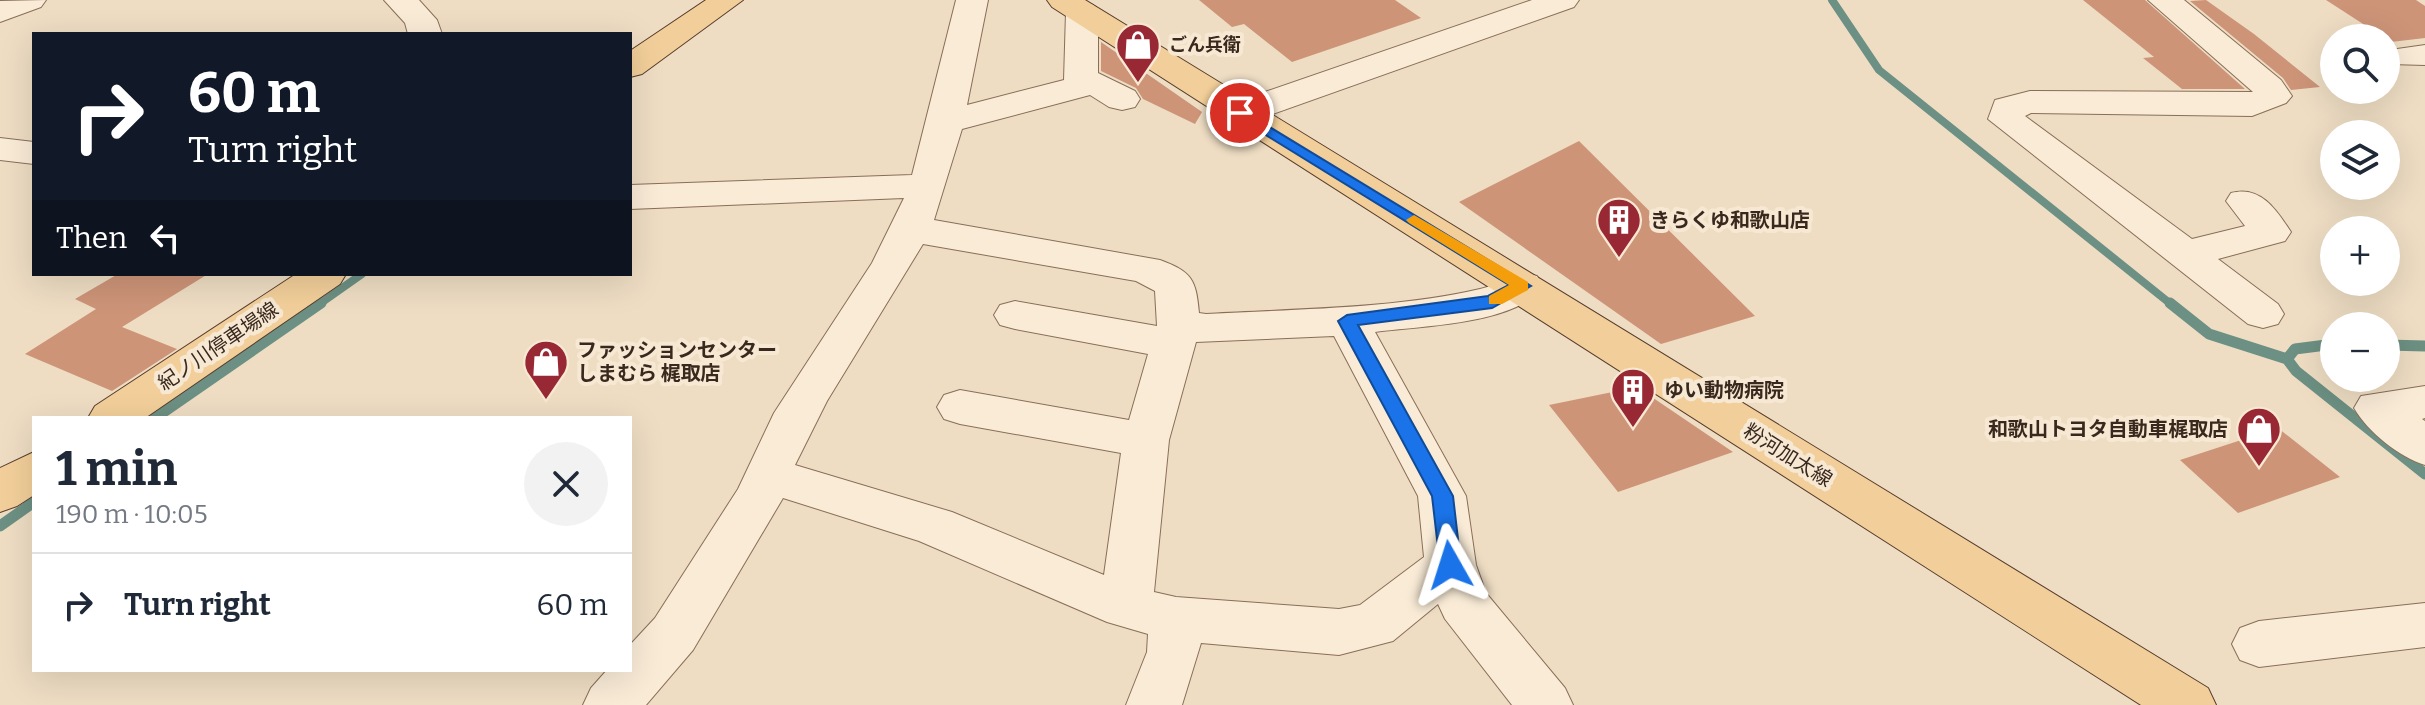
<!DOCTYPE html>
<html lang="en">
<head>
<meta charset="utf-8">
<style>
  :root { --surface:#fff; --page:#f2f2f3; --text:#1f2937; --muted:#747a83; --line:#e0e1e3 }
  body { margin:0; font-family:Bitter,"Noto Sans JP",serif; background:var(--page); color:var(--text); height:100vh; display:flex; flex-direction:column; font-size:30px; white-space:nowrap }
  * { box-sizing:border-box; margin:0 }
  p { font-size:26px; color:var(--muted) }
  .icon { flex:none; width:44px; height:44px; fill:none; stroke:currentColor; stroke-width:2; stroke-linecap:round; stroke-linejoin:round }
  .map { position:relative; flex:1; overflow:hidden }
  .details { position:absolute; left:32px; top:416px; width:600px; height:256px; display:flex; flex-direction:column; background:var(--surface); border-radius:0px; box-shadow:0 8px 32px #0002 }
  .details>* { flex:none }
  .top-card { position:absolute; left:32px; top:32px; width:600px; height:244px; border-radius:0px; box-shadow:0 8px 32px #0002; background:#111827; color:#fff; overflow:hidden }
  .fabs { position:absolute; left:2320px; top:24px; display:grid; gap:16px }
  .fabs a { display:grid; place-items:center; width:80px; height:80px; border-radius:50%; background:var(--surface); box-shadow:0 8px 32px #0002; font-size:40px }
  .pin { position:absolute; display:grid; place-items:center; width:68px; height:68px; color:#fff; margin:-34px; border:4px solid #fff; border-radius:50%; box-shadow:0 2px 8px #0007 }
  .me { position:absolute; width:88px; margin:-44px; rotate:354deg; stroke-linejoin:round; filter:drop-shadow(0 0 6px #0008) }
  .turn { display:flex; align-items:center; gap:28px; height:168px; padding:0 24px; font-size:36px }
  .turn .icon { width:104px; height:104px; stroke-width:2.5 }
  .turn b { display:block; font-size:56px; line-height:68px }
  .then { display:flex; align-items:center; height:76px; padding:0 24px; background:#0003; gap:16px; font-size:30px }
  .round { display:grid; place-items:center; flex:none; width:84px; height:84px; border-radius:42px; background:var(--page) }
  .overview { display:flex; align-items:center; justify-content:space-between; height:136px; padding:0 24px }
  h1 { font-size:48px; font-weight:700; line-height:60px }
  ul { padding:0; list-style:none }
  li { display:flex; align-items:center; gap:24px; height:104px; padding:0 24px; border-top:2px solid var(--line) }
  li div { flex:1 }
  li b { display:block; font-size:30px }
  li em { font-style:normal }
  .map>svg:first-child { display:block }
  .lines { fill:none; stroke-linecap:round; stroke-linejoin:round }
  .stream-far1 { stroke:#6c9083; stroke-width:8 }
  .stream { stroke:#6c9083; stroke-width:11 }
  .building { fill:#cd9478 }
  .minor-casing { stroke:#896e59; stroke-width:2 }
  .major-casing { stroke:#573d2e; stroke-width:2 }
  .minor { fill:#f9ebd6; fill-rule:evenodd }
  .major { fill:#f2cf9a; fill-rule:evenodd }
  .route { fill:#1a73e8; stroke:#114b97; stroke-width:2 }
  .slow { fill:#f59e0b }
  .labels { text-anchor:middle; stroke-width:8; stroke-linejoin:round; paint-order:stroke }
  .far-poi-label { font-size:18px; font-weight:bold; fill:#39281e; stroke:#f6e8d2; text-anchor:start }
  .poi-label { font-size:20px; font-weight:bold; fill:#39281e; stroke:#f6e8d2; text-anchor:start }
  .street-label { font-size:20px; fill:#39281e; stroke:#f6e8d2 }
</style>
</head>
<body>
<div class="map">
<svg width="2425" height="705" viewBox="0 0 2425 705">
  <rect width="100%" height="100%" fill="#eeddc3"/>
  <g class="lines">
    <path class="stream-far1" d="M 1832,0 L 1879,70 L 2172,305
      M 318,305 L 362,274"/>
    <path class="stream" d="M 2170,303 L 2209,334 L 2287,359 L 2296,371 L 2425,474
      M 2386,345 L 2425,346
      M 2287,359 L 2295,349 L 2334,344
      M 155,418 L 321,303
      M 0,526 L 34,502"/>
  </g>
  <path class="building" d="M 1199,0 L 1395,0 L 1421,18 L 1292,62 L 1244,24 L 1232,27 Z
    M 2083,0 L 2145,0 L 2245,89 L 2182,89 L 2143,58 L 2154,57 Z
    M 2206,0 L 2254,34 L 2320,87 L 2291,90 L 2283,78 L 2190,1 Z
    M 2326,0 L 2416,0 L 2425,6 L 2425,38 L 2391,42 Z
    M 1101,42 L 1202,112 L 1195,124 L 1143,99 L 1136,88 L 1101,71 Z
    M 1579,141 L 1755,316 L 1661,344 L 1459,202 Z
    M 118,274 L 208,274 L 122,327 L 177,349 L 112,391 L 25,354 L 96,309 L 75,299 Z
    M 1637,387 L 1733,452 L 1618,492 L 1549,405 Z
    M 2278,428 L 2340,477 L 2238,513 L 2180,460 Z"/>
  <g class="lines">
    <g class="minor-casing">
      <path id="minor" d="M 46,0 L 41,7 L 0,22 L 0,1 Z
        M 384,0 L 419,0 L 437,20 L 442,34 L 408,34 L 405,23 Z
        M 956,0 L 988,0 L 967,105 L 1064,80 L 1066,12 L 1071,5 L 1082,2 L 1093,5 L 1098,12 L 1098,73 L 1135,91 L 1140,99 L 1135,107 L 1122,110 L 1109,107 L 1090,95 L 962,129 L 934,220 L 1160,260 C 1192,272 1196,279 1199,313 L 1206,314 C 1294,309 1394,309 1480,289 C 1502,284 1512,270 1537,276 L 1543,286 C 1518,325 1418,326 1375,332 L 1466,496 L 1476,565 L 1486,593 L 1565,688 L 1573,705 L 1512,705 L 1445,619 L 1438,604 L 1393,641 L 1339,655 L 1201,643 L 1182,705 L 1126,705 L 1147,652 L 1148,634 L 1107,622 L 919,541 L 783,498 L 693,650 L 646,705 L 583,705 L 591,688 L 607,670 L 630,670 L 630,645 L 655,618 L 738,489 L 774,413 L 872,263 L 904,198 L 630,209 L 630,185 L 912,175 ZM 923,244 L 1136,281 L 1155,291 L 1157,326 L 1015,301 L 1000,305 L 994,315 L 1000,325 L 1015,329 L 1148,354 L 1129,420 L 960,390 L 944,395 L 937,407 L 944,419 L 960,424 L 1121,453 L 1104,575 L 952,512 L 795,465 L 827,401 ZM 1334,336 L 1418,496 L 1424,557 L 1360,605 L 1339,609 L 1176,597 L 1154,592 L 1169,440 L 1196,342 Z
        M 1532,0 L 1579,0 L 1574,7 L 1253,121 L 1240,124 L 1227,121 L 1222,113 L 1227,105 Z
        M 2148,0 L 2184,0 L 2281,80 L 2292,96 L 2286,103 L 2252,116 L 2031,113 L 2025,116 L 2192,239 L 2245,226 L 2226,201 L 2231,193 C 2260,185 2276,209 2291,232 L 2285,241 L 2218,259 L 2278,304 L 2284,314 L 2278,324 L 2263,328 L 2248,324 L 1988,119 L 1995,100 L 2030,91 L 2253,92 Z
        M 2425,45 L 2425,65 L 2390,64 L 2386,58 L 2390,50 Z
        M 0,138 L 34,142 L 34,164 L 0,160 Z
        M 2425,386 L 2425,418 L 2422,419 L 2425,421 L 2425,465 C 2399,457 2368,432 2354,408 L 2361,396 Z
        M 2425,603 L 2425,647 L 2259,667 L 2240,660 L 2232,644 L 2240,628 L 2259,621 Z"/>
    </g>
    <g class="major-casing">
      <path id="major" d="M 706,0 L 743,0 L 642,74 L 630,77 L 630,51 Z
        M 1047,0 L 1085,0 L 2208,688 L 2216,705 L 2141,705 L 1052,7 Z
        M 296,274 L 346,274 L 340,284 L 145,418 L 88,418 L 95,406 Z
        M 34,452 L 34,495 L 17,506 L 0,512 L 0,468 Z"/>
    </g>
    <use href="#minor" class="minor"/>
    <use href="#major" class="major"/>
  </g>
  <path class="route" d="M 1240,109 L 1531,286 L 1492,308 L 1358,325 L 1453,496 L 1461,565 L 1458,571 L 1443,571 L 1440,565 L 1432,496 L 1338,321 L 1347,315 L 1488,296 L 1509,285 L 1235,116 L 1233,113 Z"/>
  <path class="slow" d="M 1414,215 L 1528,282 L 1528,290 L 1502,304 L 1489,304 L 1489,296 L 1509,285 L 1409,223 L 1406,220 Z"/>
  <defs>
    <g id="shop-pin" transform="scale(2.3)"><path d="M0 17L-7.5 6A9.5 9.5 0 1 1 7.5 6Z" fill="#982934" stroke="#f6e8d2"/><path d="M-5-2.5h2.3a2.7 3.5 0 0 1 5.4 0H5L5.5 6h-11ZM-1.5-2.5h3a1.5 2.3 0 0 0-3 0Z" fill="#fff"/></g>
    <g id="building-pin" transform="scale(2.3)"><path d="M0 17L-7.5 6A9.5 9.5 0 1 1 7.5 6Z" fill="#982934" stroke="#f6e8d2"/><path d="M-4-6H4V6H1V3H-1V6H-4ZM-2.5-4.3h1.7v1.8h-1.7ZM.8-4.3h1.7v1.8H.8ZM-2.5-1h1.7V.8h-1.7ZM.8-1h1.7V.8H.8Z" fill="#fff"/></g>
  </defs>
  <g fill-rule="evenodd">
    <use href="#shop-pin" x="1138" y="45"/>
    <use href="#building-pin" x="1619" y="220"/>
    <use href="#shop-pin" x="546" y="362"/>
    <use href="#building-pin" x="1633" y="390"/>
    <use href="#shop-pin" x="2259" y="429"/>
  </g>
  <g class="labels">
    <g class="far-poi-label">
      <text x="1169" y="51">ごん兵衛</text>
    </g>
    <g class="poi-label">
      <text x="1650" y="227">きらくゆ和歌山店</text>
      <text x="577" y="357">ファッションセンター<tspan x="577" dy="23">しまむら 梶取店</tspan></text>
      <text x="1664" y="397">ゆい動物病院</text>
      <text x="2228" y="436" text-anchor="end">和歌山トヨタ自動車梶取店</text>
    </g>
    <g class="street-label">
      <text transform="translate(218 346) rotate(-34)" y="7">紀ノ川停車場線</text>
      <text transform="translate(1788 455) rotate(32)" y="7">粉河加太線</text>
    </g>
  </g>
</svg>
<div class="fabs">
<a><svg class="icon" aria-label="search" viewBox="0 0 24 24"><circle cx="10" cy="10" r="6"/><path d="M15 15l6 6"/></svg></a>
<a><svg class="icon" aria-label="layers" viewBox="0 0 24 24"><path d="M12 4l9 5-9 5-9-5zM3 14l9 5 9-5"/></svg></a>
<a>+</a>
<a>−</a>
</div>
<div class="pin" style="left:1240px;top:113px;background:#d93025"><svg class="icon" aria-label="arrive" viewBox="0 0 24 24"><path d="M6 21V4h12l-3 4 3 4H6"/></svg></div>
<svg class="me" style="left:1450px;top:565px" viewBox="-20 -20 40 40"><path d="M0-17L14 15 0 8-14 15z" fill="#1a73e8" stroke="#fff" stroke-width="4"/></svg>
<div class="top-card">
<div class="turn"><svg class="icon" aria-label="right" viewBox="0 0 24 24"><path d="M7 20v-9h11M14 6l5 5-5 5"/></svg><div><b>60 m</b>Turn right</div></div>
<div class="then">Then<svg class="icon" aria-label="left" viewBox="0 0 24 24"><path d="M17 20v-9H6M10 6l-5 5 5 5"/></svg></div>
</div>
<section class="details">
<div class="overview"><div><h1>1 min</h1><p>190 m · 10:05</p></div><a class="round"><svg class="icon" aria-label="close" viewBox="0 0 24 24"><path d="M6 6l12 12M18 6L6 18"/></svg></a></div>
<ul>
<li><svg class="icon" aria-label="right" viewBox="0 0 24 24"><path d="M7 20v-9h11M14 6l5 5-5 5"/></svg><div><b>Turn right</b></div><em>60 m</em></li>
</ul>
</section>
</div>
</body>
</html>
